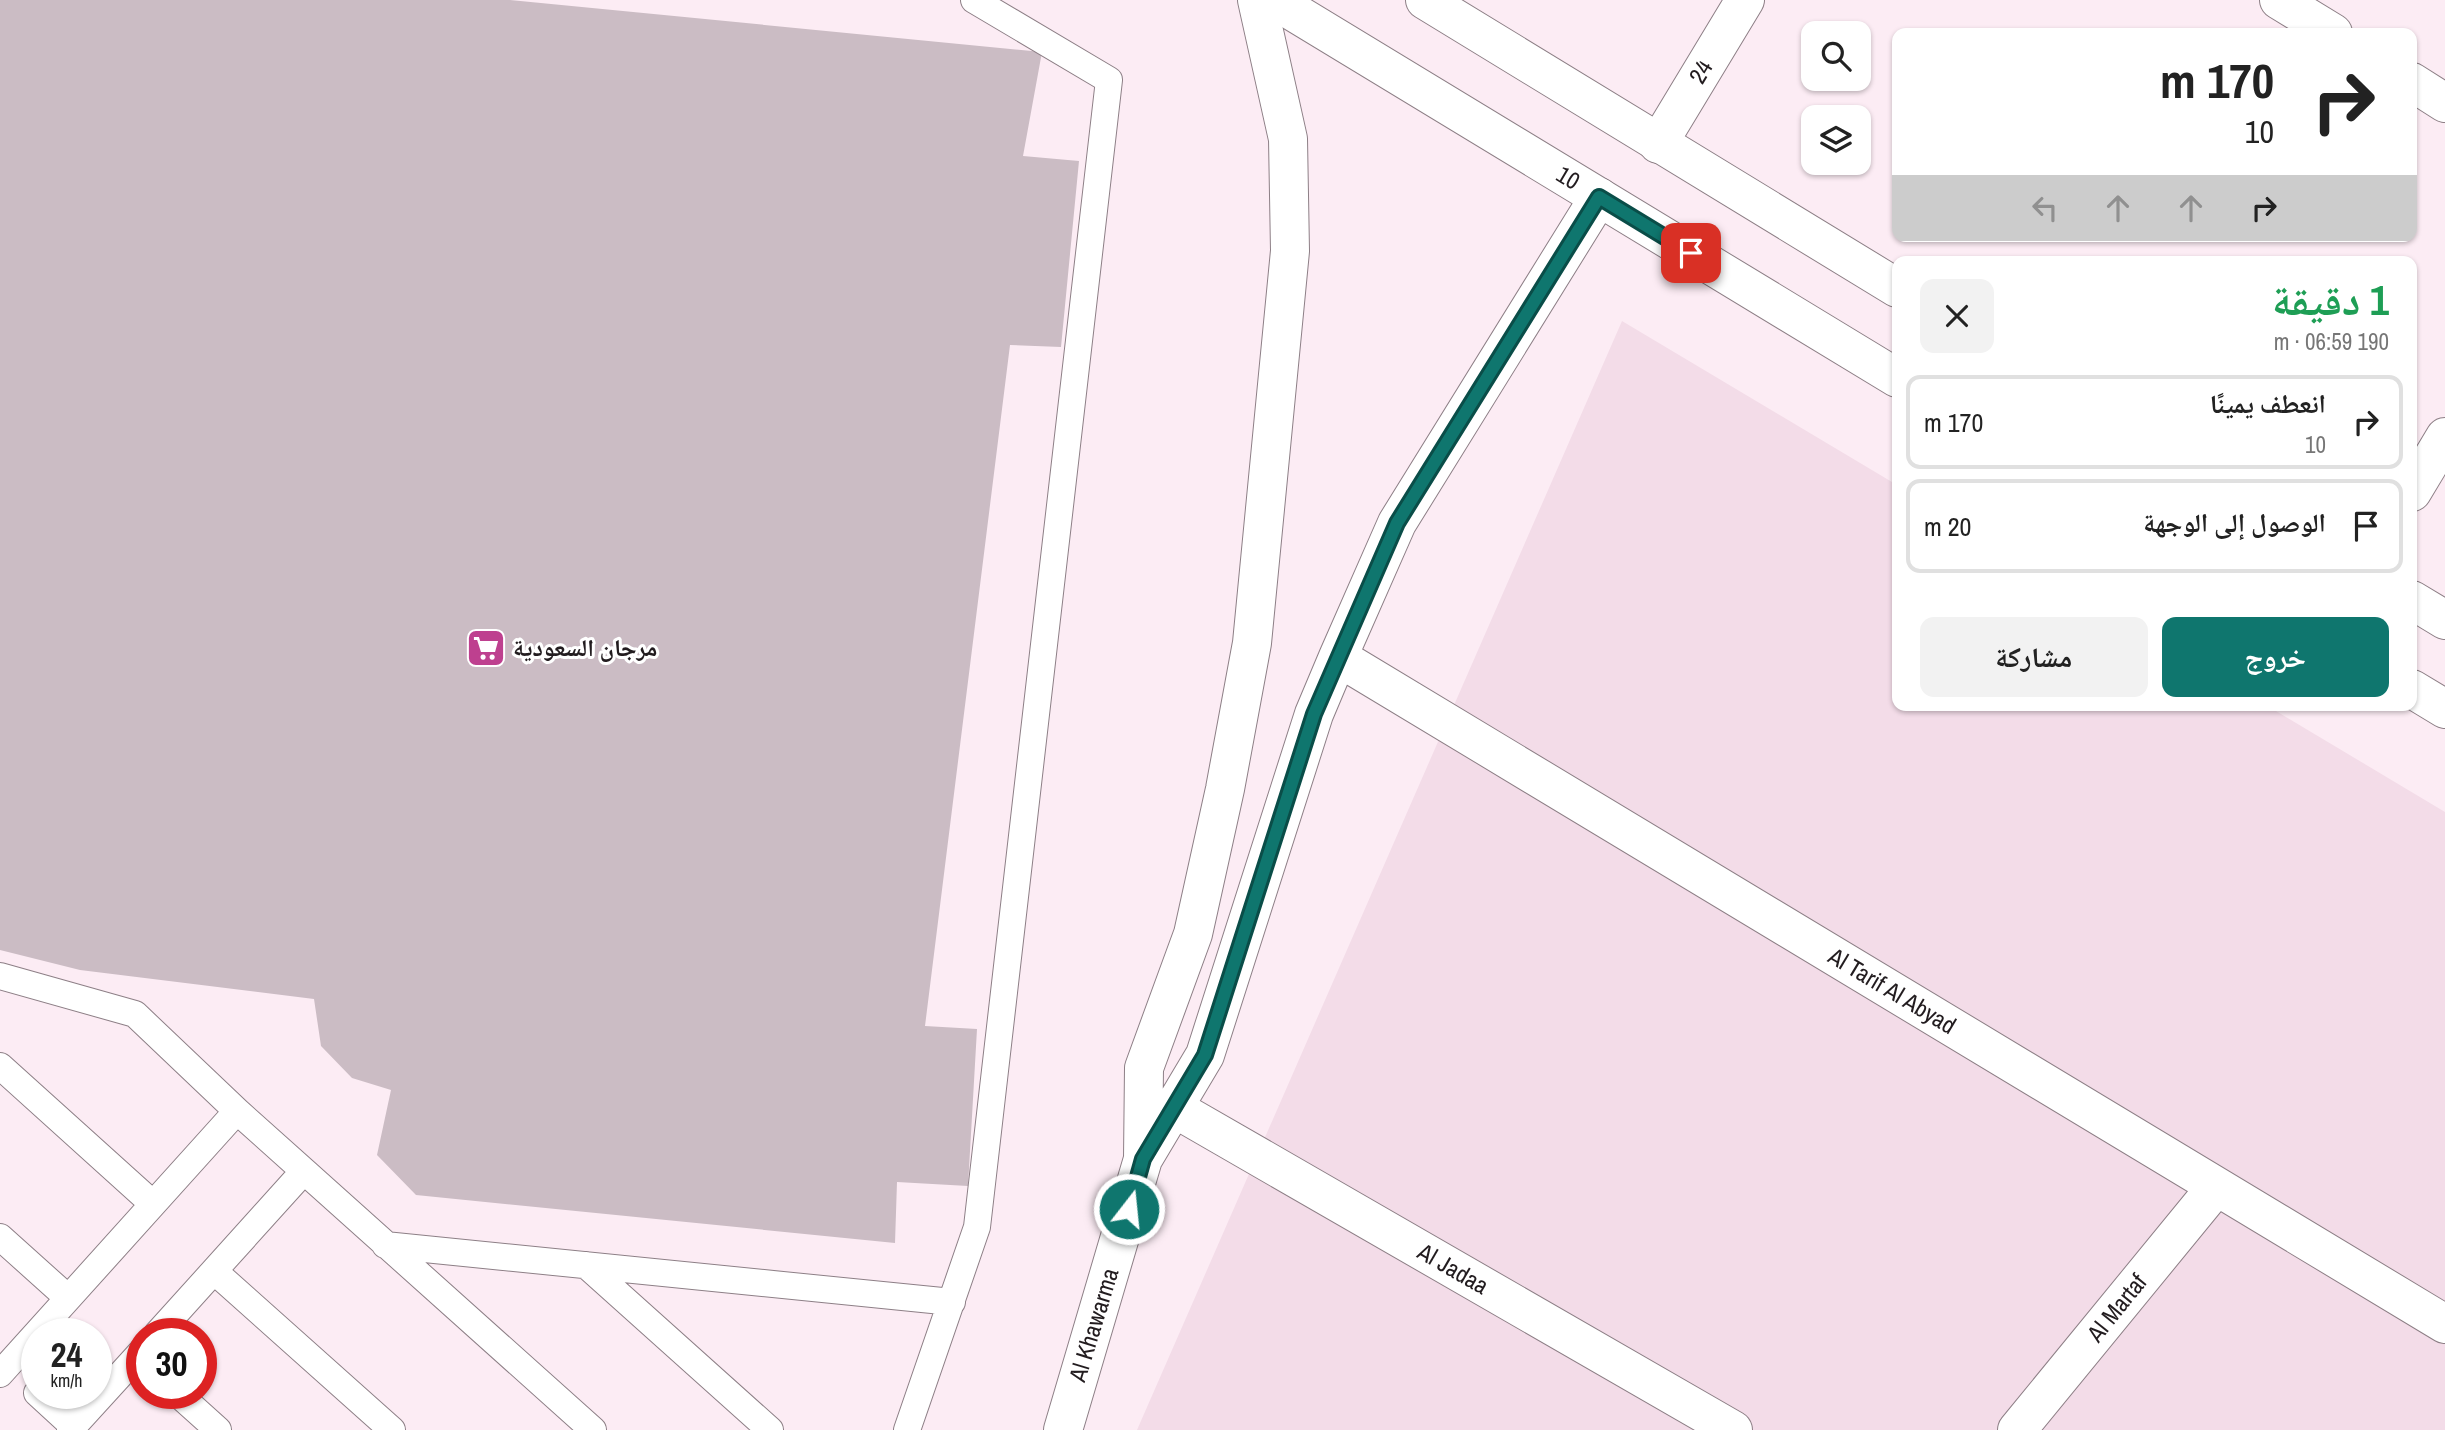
<!DOCTYPE html>
<html lang="ar">
<head>
<meta charset="utf-8">
<style>
  :root { --surface:#fff; --page:#f2f2f2; --text:#222; --muted:#767676; --line:#e0e0e0; --accent:#0f766e }
  body { margin:0; font-family:"Archivo Narrow","Noto Naskh Arabic",sans-serif; background:var(--page); color:var(--text); direction:rtl; height:100vh; display:flex; flex-direction:column; font-size:26px; white-space:nowrap }
  * { box-sizing:border-box; margin:0 }
  p { font-size:23px; color:var(--muted) }
  .icon { flex:none; width:38px; height:38px; fill:none; stroke:currentColor; stroke-width:2; stroke-linecap:round; stroke-linejoin:round }
  .map { position:relative; flex:1; overflow:hidden; direction:ltr }
  .panel { position:absolute; left:1892px; top:256px; width:525px; height:455px; display:flex; flex-direction:column; background:var(--surface); border-radius:14px; box-shadow:0 2px 5px #0004; direction:rtl }
  .panel>* { flex:none }
  .guide { position:absolute; left:1892px; top:28px; width:525px; height:214px; border-radius:14px; box-shadow:0 2px 5px #0004; direction:rtl; background:#fff; color:var(--text); overflow:hidden }
  .tools { position:absolute; left:1801px; top:21px; display:grid; gap:14px }
  .tools a { display:grid; place-items:center; width:70px; height:70px; border-radius:14px; background:var(--surface); box-shadow:0 2px 5px #0004; font-size:35px }
  .speed { position:absolute; left:21px; top:1318px; display:flex; gap:14px; font-size:35px; font-weight:700; text-align:center }
  .speed>* { display:grid; place-content:center; width:91px; height:91px; border-radius:50%; background:var(--surface); box-shadow:0 2px 5px #0004; line-height:1 }
  .speed small { font-size:18px; font-weight:400 }
  .speed .limit { border:10px solid #d22; background:#fff; color:#111 }
  .pin { position:absolute; display:grid; place-items:center; width:60px; height:60px; color:#fff; margin:-30px; border-radius:14px; box-shadow:0 4px 10px #0006 }
  .me { position:absolute; width:77px; margin:-38px; rotate:16deg; stroke-linejoin:round; filter:drop-shadow(0 0 5px #0008) }
  .turn { display:flex; align-items:center; gap:24px; height:147px; padding:0 28px; font-size:32px }
  .turn .icon { width:91px; height:91px; stroke-width:2.5 }
  .turn b { display:block; font-size:49px; line-height:60px }
  .lanes { display:flex; align-items:center; height:66px; padding:0 28px; background:#0003; justify-content:center; gap:35px; direction:ltr }
  .lanes .off { opacity:.35 }
  .round { display:grid; place-items:center; flex:none; width:74px; height:74px; border-radius:14px; background:var(--page) }
  .headline { display:flex; align-items:center; justify-content:space-between; height:119px; padding:0 28px }
  h1 { font-size:42px; font-weight:700; line-height:52px; color:#1e9e55 }
  .action { display:flex; gap:14px; margin-top:auto; padding:14px 28px }
  .action a { flex:1; height:80px; border-radius:14px; background:var(--accent); color:#fff; font-size:28px; font-weight:700; line-height:80px; text-align:center }
  .action a+a { background:var(--page); color:var(--text) }
  ul { padding:0; list-style:none }
  li { display:flex; align-items:center; gap:21px; height:94px; margin:0 14px 10px; padding:0 14px; border:4px solid var(--line); border-radius:14px }
  li div { flex:1 }
  li b { display:block; font-size:26px }
  li em { font-style:normal }
  .map>svg:first-child { display:block }
  .built { fill:#f3dce8 }
  .building { fill:#cbbcc4 }
  .lines { fill:none; stroke-linecap:round; stroke-linejoin:round }
  .service-casing { stroke:#8d7f86; stroke-width:28 }
  .minor-casing { stroke:#8d7f86; stroke-width:40 }
  .tertiary-casing { stroke:#8d7f86; stroke-width:40 }
  .service { stroke:#fff; stroke-width:26 }
  .minor { stroke:#fff; stroke-width:38 }
  .tertiary { stroke:#fff; stroke-width:38 }
  .route-casing { stroke:#0a4d48; stroke-width:18 }
  .route { stroke:#0f766e; stroke-width:12 }
  .labels { text-anchor:middle; stroke-width:6; stroke-linejoin:round; paint-order:stroke }
  .street-label { font-size:24px; fill:#221c1f; stroke:#fff }
  .poi-label { font-size:24px; font-weight:bold; fill:#221c1f; stroke:#fff; text-anchor:start }
</style>
</head>
<body>
<div class="map">
<svg width="2445" height="1430" viewBox="0 0 2445 1430">
  <rect width="100%" height="100%" fill="#fcecf4"/>
  <path class="built" d="M 1622,321 L 1897,485 L 1897,705 L 2266,705 L 2445,812 L 2445,1430 L 1137,1430 Z"/>
  <path class="building" d="M 0,0 L 510,0 L 1042,52 L 1023,156 L 1079,161 L 1061,347 L 1010,345 L 925,1026 L 977,1029 L 968,1186 L 897,1182 L 895,1243 L 416,1195 L 377,1155 L 391,1090 L 352,1078 L 321,1046 L 314,999 L 80,970 L 0,950 Z"/>
  <g class="lines">
    <g class="service-casing">
      <path id="service" d="M 0,976 L 135,1014 L 237,1111
        M 0,1066 L 153,1204
        M 304,1171 L 593,1430
        M 0,1237 L 68,1298
        M 385,1245 L 952,1302
        M 586,1265 L 770,1430
        M 214,1271 L 392,1430
        M 0,1374 L 237,1111 L 304,1171 L 157,1334
        M 37,1393 L 73,1426
        M 177,1393 L 218,1430
        M 70,1430 L 142,1351
        M 907,1430 L 977,1227 L 1109,80 L 974,0"/>
    </g>
    <g class="minor-casing">
      <path id="minor" d="M 2279,0 L 2333,33
        M 2412,82 L 2445,103
        M 1658,144 L 1745,0
        M 2412,492 L 2445,437
        M 1338,657 L 2445,1324
        M 1174,1108 L 1733,1430
        M 1143,1158 L 1144,1068 L 1193,934 L 1225,789 L 1252,643 L 1290,251 L 1288,139 L 1257,0
        M 1063,1430 L 1143,1159 L 1205,1055 L 1314,714 L 1338,657 L 1397,523 L 1599,197
        M 2017,1430 L 2216,1187"/>
    </g>
    <g class="tertiary-casing">
      <path id="tertiary" d="M 1274,0 L 1897,378
        M 1425,0 L 1897,288
        M 2412,600 L 2445,620
        M 2412,689 L 2445,709"/>
    </g>
    <use href="#service" class="service"/>
    <use href="#minor" class="minor"/>
    <use href="#tertiary" class="tertiary"/>
  </g>
  <g class="lines">
    <g class="route-casing">
      <path id="route" d="M 1129,1209 L 1143,1159 L 1205,1055 L 1314,714 L 1397,523 L 1599,197 L 1691,253"/>
    </g>
    <use href="#route" class="route"/>
  </g>
  <defs>
    <g id="supermarket-square" transform="scale(2.0125)"><rect x="-9" y="-9" width="18" height="18" rx="4" fill="#be408f" stroke="#fff"/><path d="M-6-5.5h2.5l.6 2H6L4.5 2H-2.5L-4.4-4H-6ZM-1.5 3.2a1.3 1.3 0 1 0 .1 0ZM3 3.2a1.3 1.3 0 1 0 .1 0Z" fill="#fff"/></g>
  </defs>
  <g fill-rule="evenodd">
    <use href="#supermarket-square" x="486" y="648"/>
  </g>
  <g class="labels">
    <g class="street-label">
      <text transform="translate(1701 72) rotate(-59)" y="8">24</text>
      <text transform="translate(1568 178) rotate(31)" y="8">10</text>
      <text transform="translate(1892 991) rotate(31)" y="8">Al Tarif Al Abyad</text>
      <text transform="translate(1453 1269) rotate(30)" y="8">Al Jadaa</text>
      <text transform="translate(2117 1308) rotate(-51)" y="8">Al Martaf</text>
      <text transform="translate(1094 1325) rotate(-73)" y="8">Al Khawarma</text>
    </g>
    <g class="poi-label">
      <text x="513" y="656">مرجان السعودية</text>
    </g>
  </g>
</svg>
<div class="tools">
<a><svg class="icon" aria-label="search" viewBox="0 0 24 24"><circle cx="10" cy="10" r="6"/><path d="M15 15l6 6"/></svg></a>
<a><svg class="icon" aria-label="layers" viewBox="0 0 24 24"><path d="M12 4l9 5-9 5-9-5zM3 14l9 5 9-5"/></svg></a>
</div>
<div class="speed"><div>24<small>km/h</small></div><div class="limit">30</div></div>
<div class="pin" style="left:1691px;top:253px;background:#d93025"><svg class="icon" aria-label="arrive" viewBox="0 0 24 24"><path d="M6 21V4h12l-3 4 3 4H6"/></svg></div>
<svg class="me" style="left:1129px;top:1209px" viewBox="-20 -20 40 40"><circle r="17" fill="#0f766e" stroke="#fff" stroke-width="3"/><path d="M0-11L8 9 0 5-8 9z" fill="#fff"/></svg>
<div class="guide">
<div class="turn"><svg class="icon" aria-label="right" viewBox="0 0 24 24"><path d="M7 20v-9h11M14 6l5 5-5 5"/></svg><div><b>170 m</b>10</div></div>
<div class="lanes"><svg class="icon off" aria-label="left" viewBox="0 0 24 24"><path d="M17 20v-9H6M10 6l-5 5 5 5"/></svg><svg class="icon off" aria-label="ahead" viewBox="0 0 24 24"><path d="M12 20V5M6 11l6-6 6 6"/></svg><svg class="icon off" aria-label="ahead" viewBox="0 0 24 24"><path d="M12 20V5M6 11l6-6 6 6"/></svg><svg class="icon" aria-label="right" viewBox="0 0 24 24"><path d="M7 20v-9h11M14 6l5 5-5 5"/></svg></div>
</div>
<section class="panel">
<div class="headline"><div><h1>1 دقيقة</h1><p>190 m · 06:59</p></div><a class="round"><svg class="icon" aria-label="close" viewBox="0 0 24 24"><path d="M6 6l12 12M18 6L6 18"/></svg></a></div>
<ul>
<li><svg class="icon" aria-label="right" viewBox="0 0 24 24"><path d="M7 20v-9h11M14 6l5 5-5 5"/></svg><div><b>انعطف يمينًا</b><p>10</p></div><em>170 m</em></li>
<li><svg class="icon" aria-label="arrive" viewBox="0 0 24 24"><path d="M6 21V4h12l-3 4 3 4H6"/></svg><div><b>الوصول إلى الوجهة</b></div><em>20 m</em></li>
</ul>
<div class="action"><a>خروج</a><a>مشاركة</a></div>
</section>
</div>
</body>
</html>
